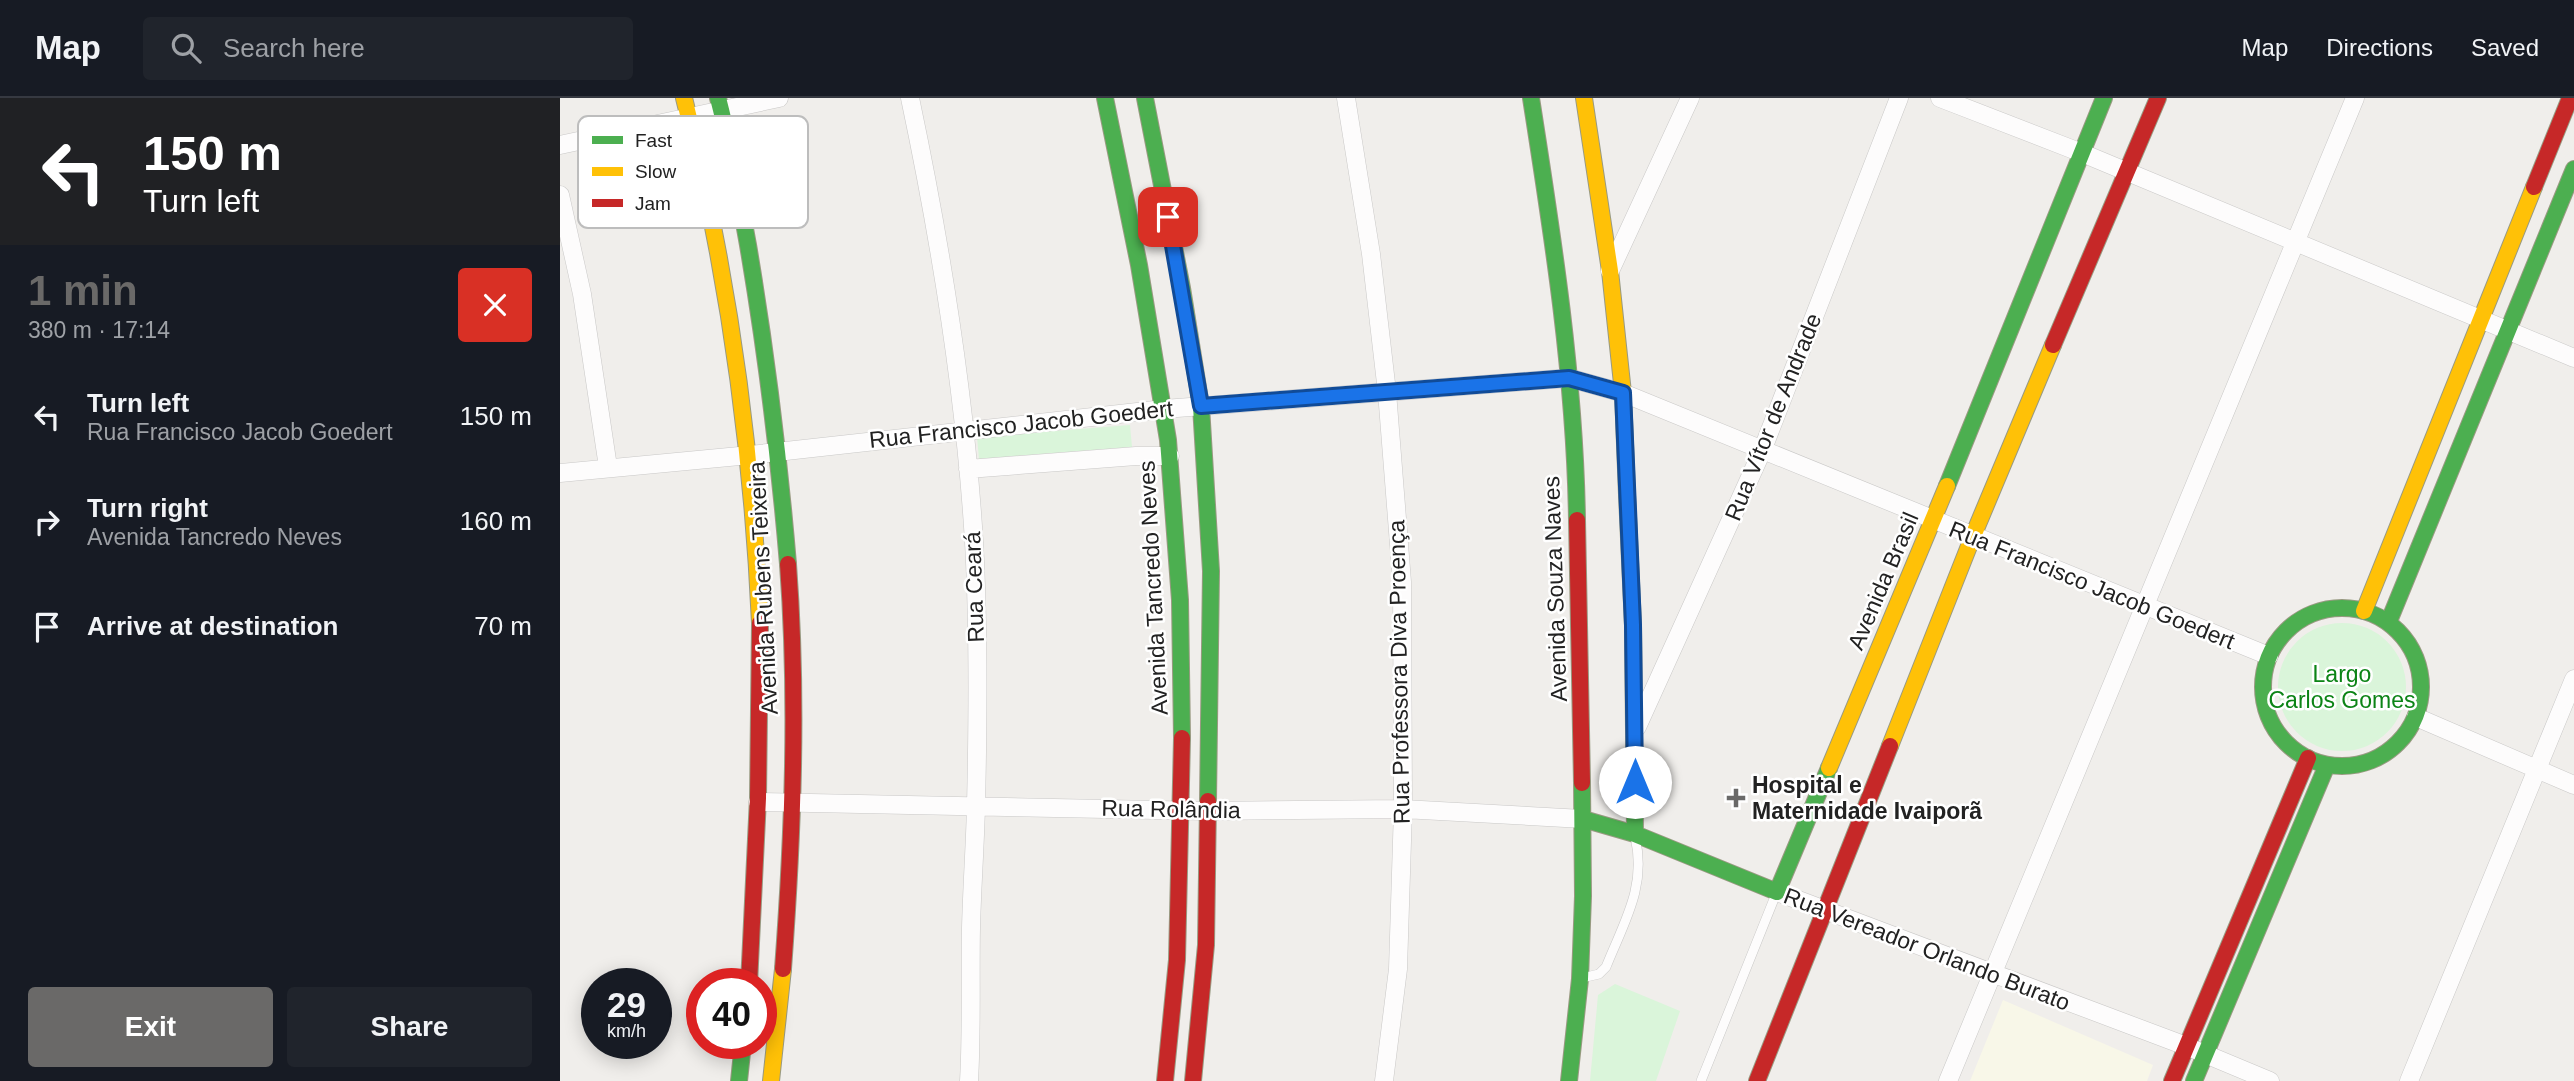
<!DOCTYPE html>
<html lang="en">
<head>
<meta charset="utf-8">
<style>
  :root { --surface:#171b24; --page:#20242c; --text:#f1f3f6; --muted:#9ea1a6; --line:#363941; --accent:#6a6968 }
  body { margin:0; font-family:Arial,sans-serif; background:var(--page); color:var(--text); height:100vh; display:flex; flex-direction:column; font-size:26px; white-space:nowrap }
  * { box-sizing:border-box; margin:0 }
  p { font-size:23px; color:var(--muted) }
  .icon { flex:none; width:38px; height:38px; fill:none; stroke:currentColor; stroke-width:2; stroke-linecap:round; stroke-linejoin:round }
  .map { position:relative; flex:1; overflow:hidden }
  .drawer { display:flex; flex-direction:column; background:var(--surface); width:560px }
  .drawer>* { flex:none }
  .top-card { background:#202124; color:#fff; overflow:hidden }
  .speed { position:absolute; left:21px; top:870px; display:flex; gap:14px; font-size:35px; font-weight:700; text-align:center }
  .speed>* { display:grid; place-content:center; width:91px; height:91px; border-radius:50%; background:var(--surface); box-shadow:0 4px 18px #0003; line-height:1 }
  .speed small { font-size:18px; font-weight:400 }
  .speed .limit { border:10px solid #d22; background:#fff; color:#111 }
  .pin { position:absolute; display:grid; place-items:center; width:60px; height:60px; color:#fff; margin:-30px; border-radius:14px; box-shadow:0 4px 10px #0006 }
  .me { position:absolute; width:77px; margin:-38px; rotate:0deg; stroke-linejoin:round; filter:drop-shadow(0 0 5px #0008) }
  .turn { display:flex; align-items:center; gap:24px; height:147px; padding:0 28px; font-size:32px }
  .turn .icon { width:91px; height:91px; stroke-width:2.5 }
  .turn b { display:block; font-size:49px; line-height:60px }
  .round { display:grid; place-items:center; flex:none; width:74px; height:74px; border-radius:7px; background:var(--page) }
  .summary { display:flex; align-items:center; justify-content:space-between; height:119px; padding:0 28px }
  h1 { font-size:42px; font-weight:700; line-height:52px; color:var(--accent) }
  .primary-button { display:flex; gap:14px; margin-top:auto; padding:14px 28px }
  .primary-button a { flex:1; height:80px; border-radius:7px; background:var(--accent); color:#fff; font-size:28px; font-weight:700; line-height:80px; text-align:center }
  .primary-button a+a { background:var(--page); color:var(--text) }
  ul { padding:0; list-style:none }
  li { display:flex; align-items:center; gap:21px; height:105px; padding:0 28px }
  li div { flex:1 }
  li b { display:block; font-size:26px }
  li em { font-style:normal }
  header { display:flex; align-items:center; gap:42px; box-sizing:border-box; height:98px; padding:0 35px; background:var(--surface); border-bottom:2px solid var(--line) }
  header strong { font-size:33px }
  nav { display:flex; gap:38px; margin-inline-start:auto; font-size:24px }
  .search { width:490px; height:63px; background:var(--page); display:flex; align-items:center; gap:18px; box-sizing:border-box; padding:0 24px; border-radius:7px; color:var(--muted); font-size:26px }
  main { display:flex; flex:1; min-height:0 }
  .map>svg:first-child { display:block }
  .education { fill:#f8f7e8 }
  .park { fill:#daf5da }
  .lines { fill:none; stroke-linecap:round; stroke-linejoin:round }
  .lane-casing { stroke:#c9c8c7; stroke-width:10 }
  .street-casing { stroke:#c9c8c7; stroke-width:19 }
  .fast-casing { stroke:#999a82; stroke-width:18 }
  .slow-casing { stroke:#999a82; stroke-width:18 }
  .jam-casing { stroke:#999a82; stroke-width:18 }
  .lane { stroke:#fdfcfc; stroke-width:9 }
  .street { stroke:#fdfcfc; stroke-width:18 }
  .fast { stroke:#4caf50; stroke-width:16 }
  .slow { stroke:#ffc107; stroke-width:16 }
  .jam { stroke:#c62828; stroke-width:16 }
  .route-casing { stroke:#114b97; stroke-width:18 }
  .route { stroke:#1a73e8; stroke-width:12 }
  .poi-dot { fill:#6a6968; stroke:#fff; stroke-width:2.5 }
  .labels { text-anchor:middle; stroke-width:5; stroke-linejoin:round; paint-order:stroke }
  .street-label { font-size:23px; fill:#222; stroke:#fff }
  .park-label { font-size:23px; fill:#0c8416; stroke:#fff }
  .poi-label { font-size:23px; font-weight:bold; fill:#222; stroke:#fff; text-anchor:start }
  .key { fill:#fff; stroke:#bdbdbd; stroke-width:2 }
  .key-label { font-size:19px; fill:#222 }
</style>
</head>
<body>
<header>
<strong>Map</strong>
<div class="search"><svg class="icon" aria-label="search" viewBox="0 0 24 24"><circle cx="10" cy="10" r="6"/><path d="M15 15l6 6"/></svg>Search here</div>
<nav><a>Map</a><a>Directions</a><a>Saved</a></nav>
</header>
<main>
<section class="drawer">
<div class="top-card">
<div class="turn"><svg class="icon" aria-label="left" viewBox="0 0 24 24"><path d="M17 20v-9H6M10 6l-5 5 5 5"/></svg><div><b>150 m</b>Turn left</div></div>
</div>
<div class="summary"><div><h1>1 min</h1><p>380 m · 17:14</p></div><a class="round" style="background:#d93025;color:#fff"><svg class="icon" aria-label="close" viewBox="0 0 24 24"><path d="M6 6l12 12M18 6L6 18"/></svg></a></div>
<ul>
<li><svg class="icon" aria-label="left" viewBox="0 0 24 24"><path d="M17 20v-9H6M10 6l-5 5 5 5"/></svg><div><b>Turn left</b><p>Rua Francisco Jacob Goedert</p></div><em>150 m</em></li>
<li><svg class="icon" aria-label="right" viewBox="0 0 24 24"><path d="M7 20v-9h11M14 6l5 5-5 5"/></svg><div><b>Turn right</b><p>Avenida Tancredo Neves</p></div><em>160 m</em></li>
<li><svg class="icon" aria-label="arrive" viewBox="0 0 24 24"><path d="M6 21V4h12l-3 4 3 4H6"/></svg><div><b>Arrive at destination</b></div><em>70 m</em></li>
</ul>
<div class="primary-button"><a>Exit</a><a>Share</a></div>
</section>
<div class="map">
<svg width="2014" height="983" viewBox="0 0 2014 983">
  <rect width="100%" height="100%" fill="#f0eeeb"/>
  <path class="education" d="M 1443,902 L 1593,967 L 1587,983 L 1410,983 Z"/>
  <path class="park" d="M 570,327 L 572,349 L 419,361 L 417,339 Z
    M1718 589a64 64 0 1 1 128 0a64 64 0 1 1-128 0Z
    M 1055,886 L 1120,913 L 1096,983 L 1030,983 L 1038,897 Z"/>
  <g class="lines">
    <g class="lane-casing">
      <path id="lane" d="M 1022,880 L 1039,876 L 1046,869 C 1064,824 1087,788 1075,739
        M 1141,983 L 1216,796"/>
    </g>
    <g class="street-casing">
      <path id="street" d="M 350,0 C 381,147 405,294 414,444 C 419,532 418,621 416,708 C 415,749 412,789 411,830 C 410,881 412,932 409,983
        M 786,0 L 811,156 L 827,294 L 842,484 L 843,711 L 838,871 L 824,983
        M 1380,0 L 1522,55 L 2014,260
        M 0,47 L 219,0
        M 0,97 L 22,196 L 48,369
        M 1050,173 L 1130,0
        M 408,371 L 576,358 L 610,358
        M 0,375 L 190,357 L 604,311 L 1009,280 L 1063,295 L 1709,558
        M 1856,619 L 2014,687
        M 1077,629 L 1202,353 L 1339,0
        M 198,704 L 648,713 L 843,711 L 1023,721
        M 1217,794 L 1626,948 L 1710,983
        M 1388,983 L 1795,0
        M 1849,983 L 2014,581"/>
    </g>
    <g class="fast-casing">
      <path id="fast" d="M 158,0 C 171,49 179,98 188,147 C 206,253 219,359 228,466
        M 545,0 L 579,167 L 608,342 L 620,502 L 622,640
        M 585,0 L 622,190 L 641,308 L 651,473 L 648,703
        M 971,0 C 993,140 1015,281 1017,422
        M 1387,388 L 1544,0
        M 1067,397 L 1073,527 L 1075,736
        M1703 589a79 79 0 1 1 158 0a79 79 0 1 1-158 0Z
        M 1829,523 L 2014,71
        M 1023,721 L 1075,736 L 1217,794 L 1269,670
        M 179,983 L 183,945
        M 1009,983 L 1020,881 L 1023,798 L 1022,685
        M 1634,983 L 1767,667"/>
    </g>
    <g class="slow-casing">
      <path id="slow" d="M 124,0 C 168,173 192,347 200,525
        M 1024,0 L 1050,173 L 1063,295 L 1067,397
        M 1804,513 L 1974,89
        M 1330,648 L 1413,438 L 1493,247
        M 1269,670 L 1387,388
        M 211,983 L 223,871"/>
    </g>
    <g class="jam-casing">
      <path id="jam" d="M 1974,89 L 2010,0
        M 1493,247 L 1598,0
        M 1017,422 L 1022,685
        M 223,871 C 233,736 238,601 228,466
        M 189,886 L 198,700 L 200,525
        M 605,983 L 617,862 L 622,640
        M 633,983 L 646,847 L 648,703
        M 1197,983 L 1330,648
        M 1612,983 L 1748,660"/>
    </g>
    <use href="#lane" class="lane"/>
    <use href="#street" class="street"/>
    <use href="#fast" class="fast"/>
    <use href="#slow" class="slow"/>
    <use href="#jam" class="jam"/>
  </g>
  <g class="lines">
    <g class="route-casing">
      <path id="route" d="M 608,119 L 641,308 L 1009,280 L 1063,295 L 1073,527 L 1075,684"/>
    </g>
    <use href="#route" class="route"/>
  </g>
  <path class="poi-dot" d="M1172.5 689.5h7v7h7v7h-7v7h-7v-7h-7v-7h7z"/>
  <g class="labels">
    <g class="street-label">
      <text transform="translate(1213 319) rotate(-68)" y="8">Rua Vítor de Andrade</text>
      <text transform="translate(461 326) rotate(-6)" y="8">Rua Francisco Jacob Goedert</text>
      <text transform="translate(1323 483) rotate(-67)" y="8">Avenida Brasil</text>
      <text transform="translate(1532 487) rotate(22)" y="8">Rua Francisco Jacob Goedert</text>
      <text transform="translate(414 489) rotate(-92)" y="8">Rua Ceará</text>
      <text transform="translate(203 490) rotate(-93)" y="8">Avenida Rubens Teixeira</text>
      <text transform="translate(593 490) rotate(-93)" y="8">Avenida Tancredo Neves</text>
      <text transform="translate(995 491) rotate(-92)" y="8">Avenida Souza Naves</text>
      <text transform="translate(839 574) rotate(-91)" y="8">Rua Professora Diva Proença</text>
      <text transform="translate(611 711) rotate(1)" y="8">Rua Rolândia</text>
      <text transform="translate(1367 851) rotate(21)" y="8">Rua Vereador Orlando Burato</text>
    </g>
    <g class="park-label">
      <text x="1782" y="584">Largo<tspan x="1782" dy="26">Carlos Gomes</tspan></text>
    </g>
    <g class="poi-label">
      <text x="1192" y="695">Hospital e<tspan x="1192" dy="26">Maternidade Ivaiporã</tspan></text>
    </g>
  </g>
  <rect x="18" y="18" width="230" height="112" rx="10" class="key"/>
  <rect x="32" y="38" width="31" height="8" fill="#4caf50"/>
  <rect x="32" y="69" width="31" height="9" fill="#ffc107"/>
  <rect x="32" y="101" width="31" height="8" fill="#c62828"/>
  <g class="key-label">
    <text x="75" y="49">Fast</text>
    <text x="75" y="80">Slow</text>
    <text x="75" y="112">Jam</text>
  </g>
</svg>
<div class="speed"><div>29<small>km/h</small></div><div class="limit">40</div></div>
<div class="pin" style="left:608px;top:119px;background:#d93025"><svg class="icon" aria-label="arrive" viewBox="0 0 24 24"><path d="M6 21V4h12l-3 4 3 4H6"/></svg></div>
<svg class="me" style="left:1075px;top:684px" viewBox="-20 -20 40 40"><circle r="19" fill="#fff"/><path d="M0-13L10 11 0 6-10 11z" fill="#1a73e8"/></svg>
</div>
</main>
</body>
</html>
